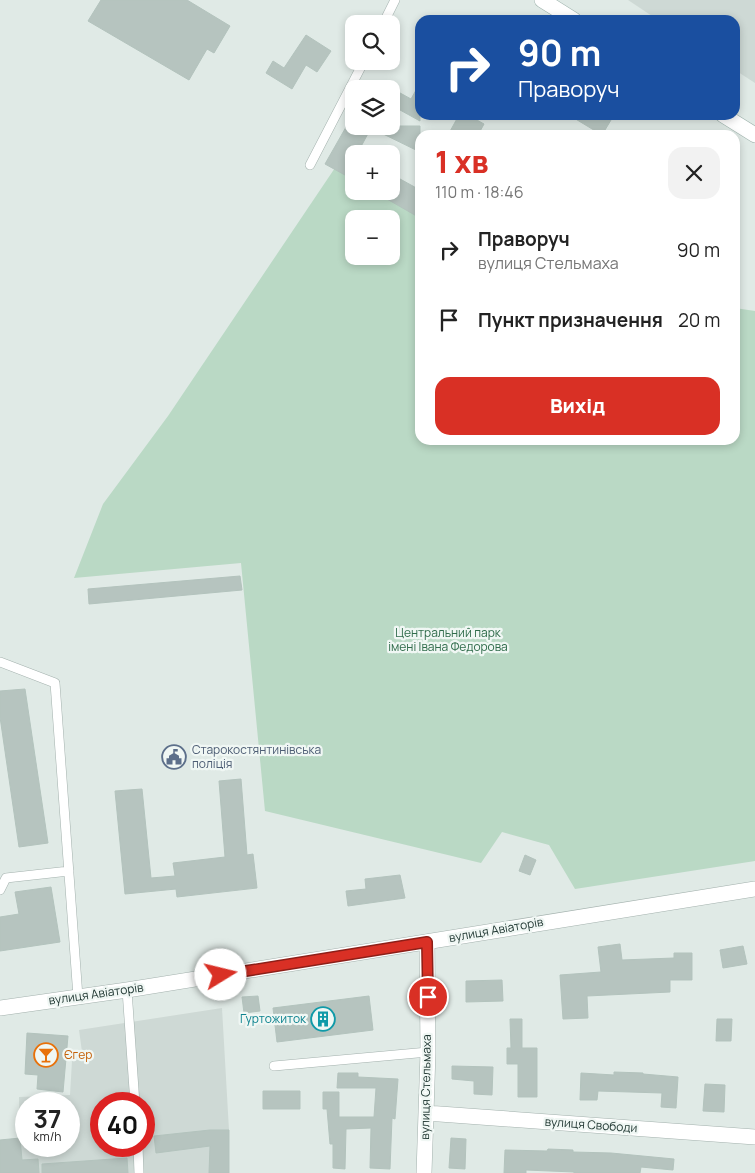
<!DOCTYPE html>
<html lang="uk">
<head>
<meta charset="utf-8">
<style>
  :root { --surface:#fff; --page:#f2f2f2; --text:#222; --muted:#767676; --accent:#d93025 }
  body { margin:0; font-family:Manrope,sans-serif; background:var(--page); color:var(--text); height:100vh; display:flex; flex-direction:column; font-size:19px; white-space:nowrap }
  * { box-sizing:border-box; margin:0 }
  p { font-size:16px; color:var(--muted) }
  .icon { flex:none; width:28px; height:28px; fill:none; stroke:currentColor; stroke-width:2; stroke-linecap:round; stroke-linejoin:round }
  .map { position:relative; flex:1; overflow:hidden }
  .details { position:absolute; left:415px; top:130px; width:325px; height:315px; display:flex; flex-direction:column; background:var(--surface); border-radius:15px; box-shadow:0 2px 8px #0003 }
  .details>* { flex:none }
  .hud { position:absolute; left:415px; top:15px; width:325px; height:105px; border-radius:15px; box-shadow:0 2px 8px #0003; background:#1a4fa0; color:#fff; overflow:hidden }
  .controls { position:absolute; left:345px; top:15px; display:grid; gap:10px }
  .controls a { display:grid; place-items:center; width:55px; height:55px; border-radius:10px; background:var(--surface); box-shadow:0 2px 8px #0003; font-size:25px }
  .speed { position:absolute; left:15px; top:1092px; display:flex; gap:10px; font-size:25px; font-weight:700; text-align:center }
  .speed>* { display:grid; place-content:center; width:65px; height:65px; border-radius:50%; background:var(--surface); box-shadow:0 2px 8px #0003; line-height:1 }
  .speed small { font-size:12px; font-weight:400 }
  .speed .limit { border:8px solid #d22; background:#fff; color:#111 }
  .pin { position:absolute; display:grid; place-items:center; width:42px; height:42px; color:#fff; margin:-21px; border:2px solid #fff; border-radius:50%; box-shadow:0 1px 5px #0007 }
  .me { position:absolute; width:55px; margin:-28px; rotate:81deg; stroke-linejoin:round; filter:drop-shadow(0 0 4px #0008) }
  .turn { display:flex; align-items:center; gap:18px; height:105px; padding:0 20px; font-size:22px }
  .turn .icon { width:65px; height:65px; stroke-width:2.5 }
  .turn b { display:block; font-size:35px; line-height:42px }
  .round { display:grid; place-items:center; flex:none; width:52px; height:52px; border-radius:15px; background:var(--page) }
  .summary { display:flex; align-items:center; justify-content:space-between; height:85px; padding:0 20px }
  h1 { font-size:30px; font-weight:800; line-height:38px; color:var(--accent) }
  .primary-button { display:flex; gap:10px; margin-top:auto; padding:10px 20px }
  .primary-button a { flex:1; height:58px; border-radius:15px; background:var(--accent); color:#fff; font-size:20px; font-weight:800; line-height:58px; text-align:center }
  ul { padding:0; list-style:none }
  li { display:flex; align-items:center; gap:15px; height:70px; padding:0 20px }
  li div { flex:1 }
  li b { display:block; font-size:19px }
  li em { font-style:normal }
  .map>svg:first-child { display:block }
  .built { fill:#ced9d5; fill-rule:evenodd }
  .green { fill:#bad9c5; fill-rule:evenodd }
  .building { fill:#b6c4bf; stroke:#b3c3bd }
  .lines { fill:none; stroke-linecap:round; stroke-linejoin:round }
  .service-casing { stroke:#a3b1ad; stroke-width:10 }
  .minor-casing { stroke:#a3b1ad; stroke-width:16 }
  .tertiary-casing { stroke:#a3b1ad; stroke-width:16 }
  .secondary-casing { stroke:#a0b4ae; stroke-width:16 }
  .service { stroke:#fff; stroke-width:9 }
  .minor { stroke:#fff; stroke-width:15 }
  .tertiary { stroke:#fff; stroke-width:15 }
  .secondary { stroke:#fff; stroke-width:15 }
  .route-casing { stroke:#8d1f18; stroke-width:12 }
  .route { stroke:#d93025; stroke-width:9 }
  .labels { text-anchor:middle; stroke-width:4.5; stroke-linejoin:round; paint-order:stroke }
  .park-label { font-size:12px; fill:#306c4b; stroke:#f0f7f4 }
  .service-label { font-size:12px; fill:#4e5e75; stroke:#f0f7f4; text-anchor:start }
  .street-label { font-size:12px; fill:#223934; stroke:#f0f7f4 }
  .culture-label { font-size:12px; fill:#0d838f; stroke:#f0f7f4; text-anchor:end }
  .food-label { font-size:12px; fill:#c56008; stroke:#f0f7f4; text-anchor:start }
</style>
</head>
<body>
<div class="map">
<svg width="755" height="1173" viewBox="0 0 755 1173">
  <rect width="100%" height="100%" fill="#e0eae6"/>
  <path class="built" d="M 628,0 L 755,0 L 755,83 L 735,70 L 735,20 L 658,20 Z
    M 222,1008 L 229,1130 L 229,1173 L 0,1173 L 0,1140 L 20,1138 L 19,1097 L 70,1095 L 72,1061 L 83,1059 L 79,1030 ZM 26,1104 L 69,1104 L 69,1146 L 26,1146 ZM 101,1104 L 144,1104 L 144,1146 L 101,1146 Z"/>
  <path class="green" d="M 345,153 L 354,158 L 354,191 L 391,191 L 420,195 L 420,440 L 735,440 L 735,308 L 755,311 L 755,861 L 575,889 L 549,845 L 502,832 L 481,863 L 265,811 L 241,563 L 74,578 L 103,504 L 168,416 ZM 354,219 L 391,219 L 391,256 L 354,256 Z"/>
  <path class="building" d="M 101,0 L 187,0 L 230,26 L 214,53 L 207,49 L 189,80 L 88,21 Z
    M 306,35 L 331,51 L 317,72 L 306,65 L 292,89 L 266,73 L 273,61 L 284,68 Z
    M 420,83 L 420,121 L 391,105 L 391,88 L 411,99 Z
    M 354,113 L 354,129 L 355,126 L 420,126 L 420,152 L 371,128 L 357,154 L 354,154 L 354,180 L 325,164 Z
    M 459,115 L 468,115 L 484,124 L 478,135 L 448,135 Z
    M 569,115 L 614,115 L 602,135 Z
    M 391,174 L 420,190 L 420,218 L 373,191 L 391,191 Z
    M 240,576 L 242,590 L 89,604 L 88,589 Z
    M 25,689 L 48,843 L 19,847 L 0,717 L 0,691 Z
    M 241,779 L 247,855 L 253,854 L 257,888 L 177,897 L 176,889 L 125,894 L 115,791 L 142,789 L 151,878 L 175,876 L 173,863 L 225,857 L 219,781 Z
    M 525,855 L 536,860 L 530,875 L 519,871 Z
    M 400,875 L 405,898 L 348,906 L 346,891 L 366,889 L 365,879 Z
    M 51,887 L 60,942 L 0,951 L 0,917 L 19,914 L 15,892 Z
    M 620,944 L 622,960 L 674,958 L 674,953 L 692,953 L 692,980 L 670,980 L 670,992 L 587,996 L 588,1018 L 563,1019 L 560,975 L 601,972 L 598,947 Z
    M 743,946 L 747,964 L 723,968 L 720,950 Z
    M 502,980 L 503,1001 L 466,1002 L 466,981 Z
    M 258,996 L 260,1011 L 244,1013 L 242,997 Z
    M 369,996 L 373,1030 L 277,1042 L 273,1008 Z
    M 510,1019 L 522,1019 L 522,1048 L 537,1048 L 537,1097 L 518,1097 L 518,1064 L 507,1064 L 507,1048 L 511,1048 Z
    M 717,1019 L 732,1019 L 731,1041 L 716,1041 Z
    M 27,1033 L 68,1036 L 63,1092 L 37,1089 L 38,1075 L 25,1074 Z
    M 452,1066 L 493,1067 L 492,1095 L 474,1094 L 474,1081 L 452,1079 Z
    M 614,1072 L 643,1073 L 643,1074 L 678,1077 L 676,1108 L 661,1107 L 662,1093 L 598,1091 L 597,1100 L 580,1100 L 581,1073 L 614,1075 Z
    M 338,1073 L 358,1073 L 358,1077 L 398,1079 L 395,1119 L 392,1118 L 390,1169 L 370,1168 L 371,1128 L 346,1129 L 345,1169 L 333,1168 L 333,1144 L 330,1144 L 327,1109 L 323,1109 L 323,1092 L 339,1092 L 339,1117 L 374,1117 L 376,1088 L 337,1088 Z
    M 705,1084 L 725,1085 L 724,1112 L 703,1111 Z
    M 263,1091 L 300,1091 L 300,1109 L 263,1109 Z
    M 210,1130 L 229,1130 L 229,1173 L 209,1173 L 210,1146 L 156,1153 L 154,1136 Z
    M 20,1138 L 22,1160 L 38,1159 L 39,1173 L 0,1173 L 0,1140 Z
    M 451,1138 L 466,1139 L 465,1169 L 449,1168 Z
    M 548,1149 L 573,1150 L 573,1152 L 611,1153 L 674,1159 L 673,1170 L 641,1167 L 640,1173 L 574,1173 L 574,1172 L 526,1170 L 526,1173 L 504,1173 L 505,1150 L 547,1151 Z
    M 127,1158 L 128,1173 L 42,1173 L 42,1164 Z"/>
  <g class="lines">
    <g class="service-casing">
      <path id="service" d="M 383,24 L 395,0
        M 310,165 L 364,61
        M 0,662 L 55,683 L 78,997
        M 0,890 L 6,878 L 69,871
        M 127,990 L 135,1104
        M 274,1066 L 428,1052
        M 138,1146 L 139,1173"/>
    </g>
    <g class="minor-casing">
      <path id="minor" d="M 426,1113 L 755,1137
        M 424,1173 L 428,1052 L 427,942"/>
    </g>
    <g class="tertiary-casing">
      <path id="tertiary" d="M 0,1008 L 127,990 L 755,889"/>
    </g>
    <g class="secondary-casing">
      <path id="secondary" d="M 542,0 L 574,20
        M 723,115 L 755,135"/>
    </g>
    <use href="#service" class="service"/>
    <use href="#minor" class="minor"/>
    <use href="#tertiary" class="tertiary"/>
    <use href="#secondary" class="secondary"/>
  </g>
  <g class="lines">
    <g class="route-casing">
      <path id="route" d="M 221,975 L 427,942 L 428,997"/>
    </g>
    <use href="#route" class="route"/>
  </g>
  <defs>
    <g id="civic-ring" transform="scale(1.25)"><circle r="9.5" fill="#f0f7f4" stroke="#5c6f8a" stroke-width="1.5"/><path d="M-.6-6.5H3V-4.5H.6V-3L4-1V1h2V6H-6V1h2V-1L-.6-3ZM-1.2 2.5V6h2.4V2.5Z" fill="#5c6f8a"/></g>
    <g id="building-ring" transform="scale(1.25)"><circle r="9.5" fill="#f0f7f4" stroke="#0f9aa8" stroke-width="1.5"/><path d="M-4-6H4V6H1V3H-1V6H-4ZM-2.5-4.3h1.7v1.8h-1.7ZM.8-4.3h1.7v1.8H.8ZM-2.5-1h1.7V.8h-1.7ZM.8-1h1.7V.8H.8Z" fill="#0f9aa8"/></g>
    <g id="bar-ring" transform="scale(1.25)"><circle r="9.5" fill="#f0f7f4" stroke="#e8710a" stroke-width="1.5"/><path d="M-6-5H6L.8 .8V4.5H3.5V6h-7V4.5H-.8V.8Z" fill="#e8710a"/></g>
  </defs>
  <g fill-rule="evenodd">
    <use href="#civic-ring" x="174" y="757"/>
    <use href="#building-ring" x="323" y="1019"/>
    <use href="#bar-ring" x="46" y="1055"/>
  </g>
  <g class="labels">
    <g class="park-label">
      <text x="448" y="637">Центральний парк<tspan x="448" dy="14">імені Івана Федорова</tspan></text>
    </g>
    <g class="service-label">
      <text x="192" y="754">Старокостянтинівська<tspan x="192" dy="14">поліція</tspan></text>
    </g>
    <g class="street-label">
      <text transform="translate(496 930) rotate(-10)" y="4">вулиця Авіаторів</text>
      <text transform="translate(96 994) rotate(-8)" y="4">вулиця Авіаторів</text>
      <text transform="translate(426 1087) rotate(-89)" y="4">вулиця Стельмаха</text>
      <text transform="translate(591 1125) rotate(4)" y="4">вулиця Свободи</text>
    </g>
    <g class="culture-label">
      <text x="306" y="1023">Гуртожиток</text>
    </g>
    <g class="food-label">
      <text x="64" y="1059">Єгер</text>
    </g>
  </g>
</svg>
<div class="controls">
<a><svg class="icon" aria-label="search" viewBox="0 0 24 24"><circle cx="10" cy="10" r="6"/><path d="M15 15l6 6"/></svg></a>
<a><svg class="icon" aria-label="layers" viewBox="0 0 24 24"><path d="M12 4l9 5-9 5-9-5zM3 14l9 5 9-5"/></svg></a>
<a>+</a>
<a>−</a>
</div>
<div class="speed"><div>37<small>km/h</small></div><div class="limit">40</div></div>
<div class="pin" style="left:428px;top:997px;background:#d93025"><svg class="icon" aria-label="arrive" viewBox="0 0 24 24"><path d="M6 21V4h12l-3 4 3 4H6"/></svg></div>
<svg class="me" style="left:221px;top:975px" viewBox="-20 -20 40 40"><circle r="19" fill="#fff"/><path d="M0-13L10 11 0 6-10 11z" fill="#d93025"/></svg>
<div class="hud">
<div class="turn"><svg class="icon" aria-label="right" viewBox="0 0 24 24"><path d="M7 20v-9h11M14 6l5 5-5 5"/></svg><div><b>90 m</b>Праворуч</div></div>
</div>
<section class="details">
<div class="summary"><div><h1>1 хв</h1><p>110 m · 18:46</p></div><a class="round"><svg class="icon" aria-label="close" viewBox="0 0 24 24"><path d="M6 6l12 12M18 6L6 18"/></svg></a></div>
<ul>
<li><svg class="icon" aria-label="right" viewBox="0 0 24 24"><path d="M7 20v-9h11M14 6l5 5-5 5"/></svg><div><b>Праворуч</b><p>вулиця Стельмаха</p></div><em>90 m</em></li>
<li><svg class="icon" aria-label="arrive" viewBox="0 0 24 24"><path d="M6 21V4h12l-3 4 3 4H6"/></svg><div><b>Пункт призначення</b></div><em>20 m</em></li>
</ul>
<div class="primary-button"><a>Вихід</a></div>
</section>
</div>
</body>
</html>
